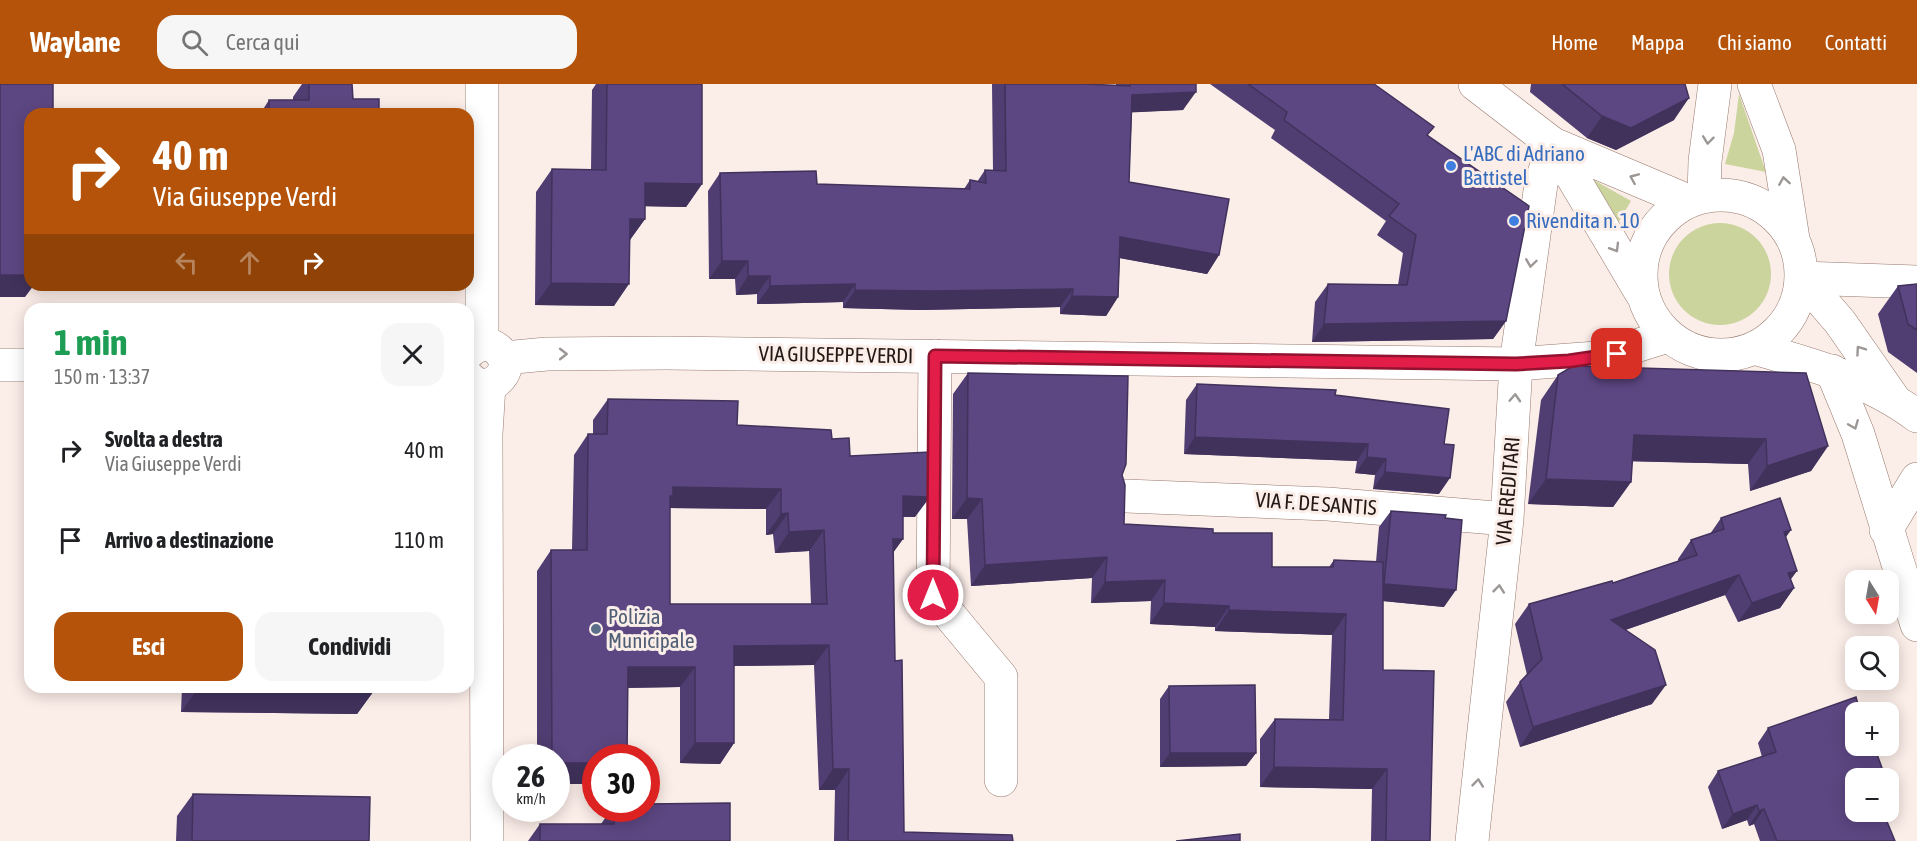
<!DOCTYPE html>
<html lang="it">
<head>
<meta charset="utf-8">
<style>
  :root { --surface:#fff; --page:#f6f6f6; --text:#202124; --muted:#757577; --accent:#b45309 }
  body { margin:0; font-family:"Asap Condensed",sans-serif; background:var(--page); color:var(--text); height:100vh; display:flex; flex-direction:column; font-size:22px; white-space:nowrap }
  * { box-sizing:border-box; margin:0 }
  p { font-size:20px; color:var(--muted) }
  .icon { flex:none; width:33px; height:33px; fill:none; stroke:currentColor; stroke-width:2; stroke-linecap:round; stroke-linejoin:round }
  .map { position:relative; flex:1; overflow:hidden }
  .sheet { position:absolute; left:24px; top:219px; width:450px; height:390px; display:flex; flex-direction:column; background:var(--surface); border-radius:18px; box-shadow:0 3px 15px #0003 }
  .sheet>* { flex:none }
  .hud { position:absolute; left:24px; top:24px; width:450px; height:183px; border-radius:18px; box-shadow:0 3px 15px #0003; background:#b45309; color:#fff; overflow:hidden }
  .needle { width:39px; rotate:169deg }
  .buttons { position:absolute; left:1845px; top:486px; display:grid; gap:12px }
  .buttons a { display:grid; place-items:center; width:54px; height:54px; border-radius:12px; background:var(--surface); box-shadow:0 3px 15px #0003; font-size:30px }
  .speed { position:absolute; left:492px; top:660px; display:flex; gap:12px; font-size:30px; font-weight:700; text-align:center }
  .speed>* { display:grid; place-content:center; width:78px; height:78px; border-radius:50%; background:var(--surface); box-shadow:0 3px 15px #0003; line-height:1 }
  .speed small { font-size:15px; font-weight:400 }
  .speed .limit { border:9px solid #d22; background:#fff; color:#111 }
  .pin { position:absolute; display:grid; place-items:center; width:51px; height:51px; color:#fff; margin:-26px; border-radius:12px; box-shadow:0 3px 9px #0006 }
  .me { position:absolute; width:66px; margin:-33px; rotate:0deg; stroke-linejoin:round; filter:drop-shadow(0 0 4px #0008) }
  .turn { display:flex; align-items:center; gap:21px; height:126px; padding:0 30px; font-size:27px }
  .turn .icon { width:78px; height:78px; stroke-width:2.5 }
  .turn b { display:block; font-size:42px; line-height:51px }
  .lanes { display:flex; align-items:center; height:57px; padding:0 30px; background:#0003; justify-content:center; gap:30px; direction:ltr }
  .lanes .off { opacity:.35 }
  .round { display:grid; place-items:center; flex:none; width:63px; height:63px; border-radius:18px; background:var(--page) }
  .overview { display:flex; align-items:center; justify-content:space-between; height:102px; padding:0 30px }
  h1 { font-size:36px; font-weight:700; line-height:45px; color:#1e9e55 }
  .primary-button { display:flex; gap:12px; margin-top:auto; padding:12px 30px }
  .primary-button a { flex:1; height:69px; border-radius:18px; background:var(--accent); color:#fff; font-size:24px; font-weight:700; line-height:69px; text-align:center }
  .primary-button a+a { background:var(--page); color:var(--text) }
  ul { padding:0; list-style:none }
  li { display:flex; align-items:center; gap:18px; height:90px; padding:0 30px }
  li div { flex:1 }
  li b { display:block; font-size:22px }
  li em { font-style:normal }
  header { display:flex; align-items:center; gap:36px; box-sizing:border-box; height:84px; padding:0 30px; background:var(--accent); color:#fff }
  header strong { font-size:28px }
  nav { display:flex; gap:33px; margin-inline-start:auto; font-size:21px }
  .search { width:420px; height:54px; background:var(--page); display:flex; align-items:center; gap:15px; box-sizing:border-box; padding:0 21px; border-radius:18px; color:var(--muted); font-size:22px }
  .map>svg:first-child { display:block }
  .green { fill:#ccd49e }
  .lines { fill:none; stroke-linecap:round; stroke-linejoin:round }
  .street-casing { stroke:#97796d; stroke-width:34 }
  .secondary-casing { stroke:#97796d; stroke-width:34 }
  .street { stroke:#fff; stroke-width:33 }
  .secondary { stroke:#fff; stroke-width:33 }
  .wall { fill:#503d71; fill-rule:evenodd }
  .shaded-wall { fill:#41325c }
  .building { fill:#5d4783; stroke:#41325c; stroke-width:1.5; fill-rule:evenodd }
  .oneway { stroke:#9c9795 }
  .route-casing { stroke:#92132f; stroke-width:15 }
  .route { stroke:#e11d48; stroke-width:10 }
  .shop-dot { fill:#3f7fe0; stroke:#fbede8; stroke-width:2 }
  .service-dot { fill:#5c6f8a; stroke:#fbede8; stroke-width:2 }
  .labels { text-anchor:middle; stroke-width:6; stroke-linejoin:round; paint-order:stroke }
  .shop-label { font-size:21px; fill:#366cbe; stroke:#fbede8; text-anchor:start }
  .street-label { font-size:21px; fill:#231813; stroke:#fbede8 }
  .service-label { font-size:21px; fill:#4e5e75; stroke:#fbede8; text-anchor:start }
</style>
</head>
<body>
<header>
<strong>Waylane</strong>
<div class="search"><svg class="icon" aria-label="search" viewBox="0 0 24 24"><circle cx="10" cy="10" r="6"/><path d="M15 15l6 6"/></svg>Cerca qui</div>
<nav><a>Home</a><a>Mappa</a><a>Chi siamo</a><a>Contatti</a></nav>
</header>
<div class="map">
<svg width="1917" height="757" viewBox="0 0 1917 757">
  <rect width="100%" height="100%" fill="#fbede8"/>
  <path class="green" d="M 1739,10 L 1766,88 L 1725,80 L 1734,49 Z
    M 1585,91 L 1631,117 L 1615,144 Z
    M1669 190a51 51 0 1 1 102 0a51 51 0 1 1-102 0Z"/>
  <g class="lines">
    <g class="street-casing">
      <path id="street" d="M 482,0 L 482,261
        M 1802,194 L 1917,198
        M 935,272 L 933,511 L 1001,593 L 1001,696
        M 1832,287 L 1858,350 L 1917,541
        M 1126,412 L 1328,420 L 1507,435
        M 1886,446 L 1917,395
        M 487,757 L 486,350 L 489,301
        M 1472,757 L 1507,435 L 1516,280 L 1541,100 L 1553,60"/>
    </g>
    <g class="secondary-casing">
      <path id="secondary" d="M 1475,0 L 1553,60 L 1688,117
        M 1754,0 L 1779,66 L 1793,155
        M 1553,60 L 1642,210
        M1641 191a80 80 0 1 1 160 0a80 80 0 1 1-160 0Z
        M 1704,112 L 1705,77 L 1715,0
        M 1802,194 L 1840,238 L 1893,314
        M 1754,264 C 1811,280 1869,296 1917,332
        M 468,269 C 482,253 502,261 506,281 C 502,300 482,309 468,293
        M 504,274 L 547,270 L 666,269 L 1516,280 L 1597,274 L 1668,252
        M 0,281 L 30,281"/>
    </g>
    <use href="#street" class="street"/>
    <use href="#secondary" class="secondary"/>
  </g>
  <path class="wall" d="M 302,0 L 352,0 L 353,15 L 379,30 L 260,30 L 269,16 L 293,16 L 293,13 Z
    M 596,0 L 702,0 L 702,100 L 686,123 L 645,122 L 645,135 L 630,156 L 614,222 L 535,221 L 536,108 L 552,85 L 591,86 L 592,6 Z
    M 992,0 L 1084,0 L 1116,1 L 1116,0 L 1196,0 L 1183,26 L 1132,28 L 1129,98 L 1219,171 L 1207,190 L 1120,174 L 1118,213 L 1106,232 L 1060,230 L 1060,223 L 920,226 L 843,224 L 843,218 L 757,220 L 757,210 L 736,211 L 735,195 L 709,195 L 708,107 L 720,89 L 817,100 L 964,105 L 970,96 L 977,98 L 985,86 L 993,87 Z
    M 1210,0 L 1374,0 L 1428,51 L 1506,237 L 1493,255 L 1312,258 L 1315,218 L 1328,200 L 1398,201 L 1403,169 L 1377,151 L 1386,137 L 1271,54 L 1275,46 Z
    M 1531,0 L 1685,0 L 1674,36 L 1616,66 L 1587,54 L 1530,8 Z
    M 1917,200 L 1917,289 L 1888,268 L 1878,230 L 1898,202 Z
    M 968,289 L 1122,391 L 1124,440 L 1213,449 L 1272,483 L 1329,483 L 1334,476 L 1376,478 L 1379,443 L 1391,427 L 1444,523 L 1383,517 L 1383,586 L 1430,757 L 1371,757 L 1372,705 L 1260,703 L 1260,655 L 1275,635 L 1329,635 L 1332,551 L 1215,547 L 1215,543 L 1150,540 L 1151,517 L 1091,519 L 1092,494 L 971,502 L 967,435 L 952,435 L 953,310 Z
    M 1558,291 L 1828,362 L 1811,387 L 1750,407 L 1748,380 L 1632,377 L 1631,398 L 1613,423 L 1528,420 L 1541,316 Z
    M 1197,300 L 1335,311 L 1439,410 L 1373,405 L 1375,391 L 1355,389 L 1357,377 L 1184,370 L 1186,316 Z
    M 608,315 L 737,341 L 832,355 L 915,433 L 903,433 L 903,455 L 893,468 L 895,577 L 904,748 L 1013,757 L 834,757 L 835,706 L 819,706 L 814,581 L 734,582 L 734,659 L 720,680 L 680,679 L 680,603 L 627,604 L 596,674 L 596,700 L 556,700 L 556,674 L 537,674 L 537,487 L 551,466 L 572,466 L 574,371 L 588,350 L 593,350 L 593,336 ZM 670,424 L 766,425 L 766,451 L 773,450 L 775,469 L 809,467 L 811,520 L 670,520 Z
    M 1721,434 L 1786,453 L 1791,496 L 1794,504 L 1780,524 L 1738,538 L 1725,511 L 1625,546 L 1652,620 L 1520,663 L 1506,618 L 1520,598 L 1527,591 L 1515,540 L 1529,520 L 1613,499 L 1678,477 L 1678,475 L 1691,456 L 1710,450 Z
    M 1169,602 L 1256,669 L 1246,682 L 1160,683 L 1160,615 Z
    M 182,603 L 373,603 L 373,608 L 357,630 L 181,628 Z
    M 1768,644 L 1856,662 L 1884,662 L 1878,669 L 1856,694 L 1895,757 L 1760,757 L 1754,740 L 1749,742 L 1747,736 L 1722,745 L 1708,703 L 1718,687 L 1762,673 L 1758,659 Z
    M 193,710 L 369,757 L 176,757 L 177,732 Z
    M 612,724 L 646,724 L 730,757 L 528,757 L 540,740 L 601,740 Z"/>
  <path class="shaded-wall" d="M 1196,8 L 1183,26 L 1120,29 L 1132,11 Z
    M 1689,14 L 1674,36 L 1616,66 L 1587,54 L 1602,32 Z
    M 645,99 L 702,100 L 686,123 L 629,122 Z
    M 630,135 L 645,135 L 629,157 Z
    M 1120,153 L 1219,171 L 1207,190 L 1108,172 Z
    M 722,177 L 748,177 L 735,195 L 709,195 Z
    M 0,191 L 30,191 L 30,201 L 34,201 L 25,213 L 0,213 Z
    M 748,192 L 770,192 L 757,210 L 736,211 Z
    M 551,199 L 629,200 L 614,222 L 535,221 Z
    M 855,200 L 843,218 L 757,220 L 770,202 Z
    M 1073,205 L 1060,223 L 920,226 L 843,224 L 855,206 Z
    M 1072,212 L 1118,213 L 1106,232 L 1060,230 Z
    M 1506,237 L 1493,255 L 1312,258 L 1324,240 Z
    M 1634,351 L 1766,355 L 1748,380 L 1617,377 Z
    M 1195,353 L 1368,360 L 1357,377 L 1184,370 Z
    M 1828,362 L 1811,387 L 1750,407 L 1767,382 Z
    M 1367,373 L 1386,375 L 1375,391 L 1355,389 Z
    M 1385,388 L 1450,394 L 1439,410 L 1373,405 Z
    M 1546,395 L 1631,398 L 1613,423 L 1528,420 Z
    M 673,403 L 781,405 L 766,425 L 665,424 Z
    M 903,412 L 930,413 L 915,433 L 888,432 Z
    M 967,414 L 982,415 L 967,435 L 952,435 Z
    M 788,429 L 773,450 L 766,451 L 781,430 Z
    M 824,446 L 809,467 L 775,469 L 789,448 Z
    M 1791,446 L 1777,466 L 1784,448 Z
    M 893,455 L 903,455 L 888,476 Z
    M 1107,473 L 1092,494 L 971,502 L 985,481 Z
    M 1797,487 L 1783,506 L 1788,489 Z
    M 1739,491 L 1725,511 L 1597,556 L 1611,536 Z
    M 1165,496 L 1151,517 L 1091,519 L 1105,498 Z
    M 1384,500 L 1456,506 L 1444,523 L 1372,516 Z
    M 1794,504 L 1780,524 L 1738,538 L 1752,519 Z
    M 1164,519 L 1229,522 L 1215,543 L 1150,540 Z
    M 1229,526 L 1346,530 L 1332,551 L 1215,547 Z
    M 829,561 L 814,581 L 720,582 L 734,562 Z
    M 628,583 L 695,583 L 680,603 L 613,604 Z
    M 1666,601 L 1652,620 L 1520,663 L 1533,643 Z
    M 197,606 L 373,608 L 357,630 L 181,628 Z
    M 695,659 L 734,659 L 720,680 L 680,679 Z
    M 1872,662 L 1884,662 L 1878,669 L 1863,675 Z
    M 1170,669 L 1256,669 L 1246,682 L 1160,683 Z
    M 556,679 L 596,679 L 596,700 L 556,700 Z
    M 1274,683 L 1387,685 L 1372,705 L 1260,703 Z
    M 1882,684 L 1875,694 L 1864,694 L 1868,689 Z
    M 833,685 L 849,685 L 835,706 L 819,706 Z
    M 1757,721 L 1747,736 L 1722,745 L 1733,730 Z
    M 1764,725 L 1754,740 L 1749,742 L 1759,727 Z"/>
  <path class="building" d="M 0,0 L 53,0 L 53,30 L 30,30 L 30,191 L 0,191 Z
    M 309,0 L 352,0 L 353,15 L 379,15 L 379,30 L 269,30 L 269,16 L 309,16 Z
    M 607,0 L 702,0 L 702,100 L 645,99 L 645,135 L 630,135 L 629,200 L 551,199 L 552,85 L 606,86 Z
    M 1005,0 L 1084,0 L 1130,2 L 1130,0 L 1196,0 L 1196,8 L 1132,11 L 1129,98 L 1229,115 L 1219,171 L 1120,153 L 1118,213 L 1072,212 L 1073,205 L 932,207 L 855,206 L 855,200 L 770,202 L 770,192 L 748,192 L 748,177 L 722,177 L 720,89 L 816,87 L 817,100 L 970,105 L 970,96 L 986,99 L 985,86 L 1006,87 Z
    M 1248,0 L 1374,0 L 1434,43 L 1427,51 L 1529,122 L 1506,237 L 1324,240 L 1328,200 L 1407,201 L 1416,151 L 1389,132 L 1399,120 L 1284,36 L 1287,28 Z
    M 1562,0 L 1685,0 L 1689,14 L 1631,44 L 1602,32 Z
    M 1917,200 L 1917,246 L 1908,240 L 1898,202 Z
    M 1573,282 L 1806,289 L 1828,362 L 1767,382 L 1766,355 L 1634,351 L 1631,398 L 1546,395 L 1558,291 Z
    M 968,289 L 1128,292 L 1126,380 L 1122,391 L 1125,401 L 1124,440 L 1213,445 L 1213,449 L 1272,449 L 1272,483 L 1333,483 L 1334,476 L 1383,478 L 1383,586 L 1434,587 L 1430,757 L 1386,757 L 1387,685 L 1274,683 L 1275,635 L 1343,636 L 1346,530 L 1229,526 L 1229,522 L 1164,519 L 1165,496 L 1105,498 L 1107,473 L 985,481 L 982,415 L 967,414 Z
    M 1197,300 L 1336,306 L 1335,311 L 1449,325 L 1444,360 L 1454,361 L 1450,394 L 1385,388 L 1386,375 L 1367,373 L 1368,360 L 1195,353 Z
    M 608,315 L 738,317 L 737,341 L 831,346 L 832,355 L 849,354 L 850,372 L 930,368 L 930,413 L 903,412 L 903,455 L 893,455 L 895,577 L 902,576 L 904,748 L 1012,751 L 1013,757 L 848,757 L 849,685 L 833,685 L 829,561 L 734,562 L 734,659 L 695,659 L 695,583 L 628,583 L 627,674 L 596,674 L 596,679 L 556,679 L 556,674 L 552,674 L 551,466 L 587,466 L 588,350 L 607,350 ZM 673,403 L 781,405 L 781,430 L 788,429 L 789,448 L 824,446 L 827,520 L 670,520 L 670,412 L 673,412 Z
    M 1780,414 L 1791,446 L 1784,448 L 1797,487 L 1788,489 L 1794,504 L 1752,519 L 1739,491 L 1611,536 L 1655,566 L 1666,601 L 1533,643 L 1520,598 L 1542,575 L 1529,520 L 1612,497 L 1613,499 L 1697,471 L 1691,456 L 1724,445 L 1721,434 Z
    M 1391,427 L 1446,431 L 1445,434 L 1462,436 L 1456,506 L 1384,500 Z
    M 1255,601 L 1256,669 L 1170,669 L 1169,602 Z
    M 197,603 L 373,603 L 373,608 L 197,606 Z
    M 1856,613 L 1860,628 L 1878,621 L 1880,628 L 1856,628 L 1856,662 L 1874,662 L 1882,684 L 1868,689 L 1871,694 L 1856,694 L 1856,728 L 1883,728 L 1895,757 L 1777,757 L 1764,725 L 1759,727 L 1757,721 L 1733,730 L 1718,687 L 1776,668 L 1768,644 Z
    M 193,710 L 370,713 L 369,757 L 192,757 Z
    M 730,719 L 730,757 L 540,757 L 540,740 L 614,740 L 614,724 L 646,724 L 646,720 Z
    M 1240,750 L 1240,757 L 1176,757 Z"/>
  <defs><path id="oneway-chevron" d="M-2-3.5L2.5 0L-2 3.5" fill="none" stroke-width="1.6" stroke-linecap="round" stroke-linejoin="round" transform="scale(1.5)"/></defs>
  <g class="oneway">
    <use href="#oneway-chevron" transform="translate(1708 56) rotate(97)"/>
    <use href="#oneway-chevron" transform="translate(1634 94) rotate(-157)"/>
    <use href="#oneway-chevron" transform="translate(1784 97) rotate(-99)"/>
    <use href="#oneway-chevron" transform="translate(1615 164) rotate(59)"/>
    <use href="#oneway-chevron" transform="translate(1531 179) rotate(98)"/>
    <use href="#oneway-chevron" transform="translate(1860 266) rotate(-125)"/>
    <use href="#oneway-chevron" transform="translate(563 270)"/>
    <use href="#oneway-chevron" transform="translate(1515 314) rotate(-87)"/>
    <use href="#oneway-chevron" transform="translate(1854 341) rotate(68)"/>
    <use href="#oneway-chevron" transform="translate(1499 505) rotate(-84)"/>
    <use href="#oneway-chevron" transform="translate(1478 699) rotate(-84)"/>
  </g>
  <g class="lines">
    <g class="route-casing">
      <path id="route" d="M 933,511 L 935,272 L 1516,280 L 1569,277 L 1617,270"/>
    </g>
    <use href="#route" class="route"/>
  </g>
  <g class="shop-dot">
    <circle cx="1451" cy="82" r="6"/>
    <circle cx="1514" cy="137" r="6"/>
  </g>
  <circle class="service-dot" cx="596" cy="545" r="6"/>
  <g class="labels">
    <g class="shop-label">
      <text x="1463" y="77">L'ABC di Adriano<tspan x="1463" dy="24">Battistel</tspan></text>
      <text x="1526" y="144">Rivendita n. 10</text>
    </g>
    <g class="street-label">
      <text transform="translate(836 271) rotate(1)" y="7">VIA GIUSEPPE VERDI</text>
      <text transform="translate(1508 407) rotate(-85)" y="7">VIA EREDITARI</text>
      <text transform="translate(1316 420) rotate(4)" y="7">VIA F. DE SANTIS</text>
    </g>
    <g class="service-label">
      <text x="608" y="540">Polizia<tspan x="608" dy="24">Municipale</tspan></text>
    </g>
  </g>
</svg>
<div class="buttons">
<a><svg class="needle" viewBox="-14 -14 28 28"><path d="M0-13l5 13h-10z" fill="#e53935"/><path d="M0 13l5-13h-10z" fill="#757577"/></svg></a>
<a><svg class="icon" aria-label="search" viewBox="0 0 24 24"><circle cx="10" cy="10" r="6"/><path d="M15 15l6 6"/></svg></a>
<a>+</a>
<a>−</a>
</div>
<div class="speed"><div>26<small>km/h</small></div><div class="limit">30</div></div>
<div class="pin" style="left:1617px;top:270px;background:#d93025"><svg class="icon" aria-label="arrive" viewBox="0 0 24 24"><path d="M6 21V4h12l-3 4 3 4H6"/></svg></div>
<svg class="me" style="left:933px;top:511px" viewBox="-20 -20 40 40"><circle r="17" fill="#e11d48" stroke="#fff" stroke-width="3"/><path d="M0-11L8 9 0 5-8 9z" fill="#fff"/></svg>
<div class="hud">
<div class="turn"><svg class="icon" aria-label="right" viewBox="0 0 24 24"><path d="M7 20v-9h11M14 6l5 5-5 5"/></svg><div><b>40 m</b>Via Giuseppe Verdi</div></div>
<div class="lanes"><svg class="icon off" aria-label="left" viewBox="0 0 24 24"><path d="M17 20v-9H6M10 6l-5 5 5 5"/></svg><svg class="icon off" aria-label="ahead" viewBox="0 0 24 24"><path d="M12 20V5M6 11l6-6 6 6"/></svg><svg class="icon" aria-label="right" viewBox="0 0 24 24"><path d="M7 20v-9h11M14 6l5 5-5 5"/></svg></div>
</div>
<section class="sheet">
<div class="overview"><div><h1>1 min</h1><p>150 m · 13:37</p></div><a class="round"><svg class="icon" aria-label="close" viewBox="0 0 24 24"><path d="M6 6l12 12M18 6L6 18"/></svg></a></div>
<ul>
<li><svg class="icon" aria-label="right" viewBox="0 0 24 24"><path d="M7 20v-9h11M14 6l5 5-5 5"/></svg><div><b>Svolta a destra</b><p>Via Giuseppe Verdi</p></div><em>40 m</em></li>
<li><svg class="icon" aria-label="arrive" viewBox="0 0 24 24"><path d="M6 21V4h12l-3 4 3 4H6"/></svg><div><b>Arrivo a destinazione</b></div><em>110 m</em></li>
</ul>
<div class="primary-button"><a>Esci</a><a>Condividi</a></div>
</section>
</div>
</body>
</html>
